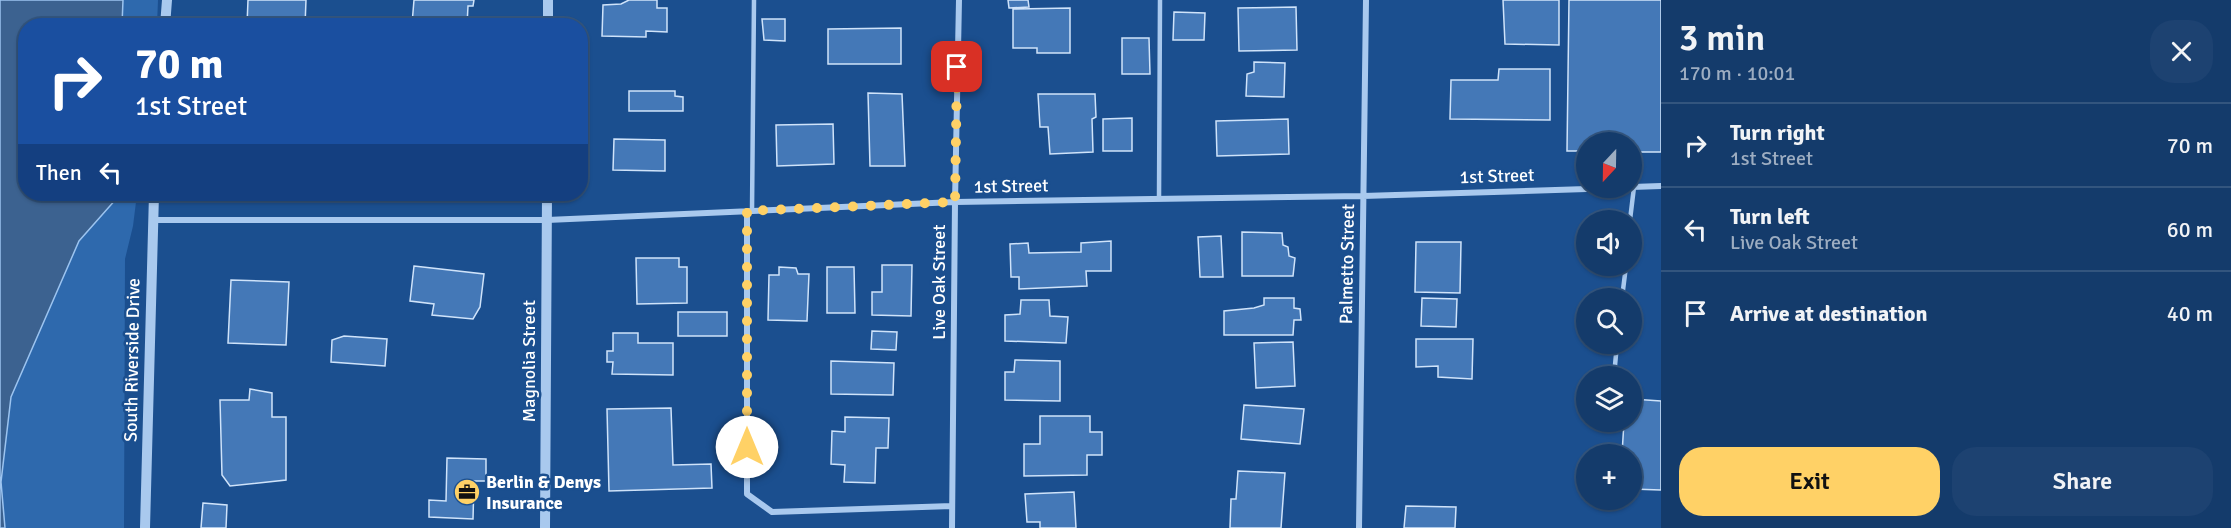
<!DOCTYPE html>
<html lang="en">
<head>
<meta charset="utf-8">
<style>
  :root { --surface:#143b6b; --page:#1d4271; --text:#f1f3f6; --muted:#9dadc1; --line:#33557e; --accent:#ffd166 }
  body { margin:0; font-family:Signika,sans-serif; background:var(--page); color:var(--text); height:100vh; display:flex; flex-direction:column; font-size:22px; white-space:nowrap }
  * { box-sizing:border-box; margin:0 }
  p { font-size:20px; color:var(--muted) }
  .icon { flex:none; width:33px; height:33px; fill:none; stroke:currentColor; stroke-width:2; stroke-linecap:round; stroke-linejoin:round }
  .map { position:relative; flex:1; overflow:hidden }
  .details { display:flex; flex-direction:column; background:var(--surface); width:570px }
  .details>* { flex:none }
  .top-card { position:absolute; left:18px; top:18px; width:570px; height:183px; border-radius:24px; box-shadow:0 2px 4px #0004,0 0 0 2px var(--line); background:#1a4fa0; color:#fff; overflow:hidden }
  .needle { width:39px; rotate:202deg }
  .tools { position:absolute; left:1576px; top:132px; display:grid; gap:12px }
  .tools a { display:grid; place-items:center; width:66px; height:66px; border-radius:50%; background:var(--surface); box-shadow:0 2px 4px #0004,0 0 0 2px var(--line); font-size:30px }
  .pin { position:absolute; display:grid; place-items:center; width:51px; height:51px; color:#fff; margin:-26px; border-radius:12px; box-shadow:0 3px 9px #0006 }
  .me { position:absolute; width:66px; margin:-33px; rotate:0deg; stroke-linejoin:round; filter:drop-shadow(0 0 4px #0008) }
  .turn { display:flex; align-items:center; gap:21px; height:126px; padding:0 18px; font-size:27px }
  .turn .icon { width:78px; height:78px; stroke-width:2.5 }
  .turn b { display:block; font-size:42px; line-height:51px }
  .then { display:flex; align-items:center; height:57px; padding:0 18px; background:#0003; gap:12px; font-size:22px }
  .round { display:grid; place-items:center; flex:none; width:63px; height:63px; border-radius:24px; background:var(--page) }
  .summary { display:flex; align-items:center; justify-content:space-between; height:102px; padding:0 18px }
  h1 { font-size:36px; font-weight:600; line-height:45px }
  .button { display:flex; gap:12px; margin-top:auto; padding:12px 18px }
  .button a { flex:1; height:69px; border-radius:24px; background:var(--accent); color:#111; font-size:24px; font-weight:600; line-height:69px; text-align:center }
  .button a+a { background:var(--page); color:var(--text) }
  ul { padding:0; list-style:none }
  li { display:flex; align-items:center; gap:18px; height:84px; padding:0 18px; border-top:2px solid var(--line) }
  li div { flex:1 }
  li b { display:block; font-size:22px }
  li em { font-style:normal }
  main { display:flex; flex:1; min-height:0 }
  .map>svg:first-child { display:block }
  .green { fill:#2e69ad }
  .water { fill:#3c6290; stroke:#9cc4f0; stroke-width:1.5 }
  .building { fill:#4478b7; stroke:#cfe3fa; stroke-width:1.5 }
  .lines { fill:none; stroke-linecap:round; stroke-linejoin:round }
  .service { stroke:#a9c9ee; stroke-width:4.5 }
  .minor { stroke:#a9c9ee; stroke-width:6 }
  .tertiary { stroke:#a9c9ee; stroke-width:10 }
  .route { stroke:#ffd166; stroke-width:10; stroke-dasharray:0 18 }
  .labels { text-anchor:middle; stroke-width:5; stroke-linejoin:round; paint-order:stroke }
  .street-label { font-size:18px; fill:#fff; stroke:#1b4f8f }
  .poi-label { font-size:18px; font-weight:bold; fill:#fff; stroke:#1b4f8f; text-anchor:start }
</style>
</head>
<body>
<main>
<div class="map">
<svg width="1661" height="528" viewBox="0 0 1661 528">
  <rect width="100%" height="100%" fill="#1b4f8f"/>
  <path class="green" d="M 123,0 L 158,0 L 157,25 L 123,25 Z
    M 117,194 L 137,194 L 133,226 L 125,259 L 124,528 L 5,528 L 1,482 L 11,397 L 79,241 L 117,198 Z"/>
  <path class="water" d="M 0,0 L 123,0 L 122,25 L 26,26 L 26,194 L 117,194 L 117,198 L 79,241 L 11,397 L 1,482 L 5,528 L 0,528 Z"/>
  <path class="building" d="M 248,0 L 306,0 L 305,26 L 247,25 Z
    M 414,0 L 474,0 L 473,6 L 468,6 L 467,26 L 408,26 L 412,24 Z
    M 629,0 L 657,0 L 657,8 L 667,8 L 667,32 L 646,31 L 646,37 L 602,36 L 603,5 L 621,4 Z
    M 1008,0 L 1028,0 L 1029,7 L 1009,8 Z
    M 1503,0 L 1559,0 L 1559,45 L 1505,44 Z
    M 1569,0 L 1661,0 L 1661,152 L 1632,152 L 1632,142 L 1587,142 L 1587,151 L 1567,151 Z
    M 1296,7 L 1297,50 L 1239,51 L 1238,8 Z
    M 1070,8 L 1070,53 L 1037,53 L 1037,48 L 1013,48 L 1013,9 Z
    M 1174,12 L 1205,13 L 1204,40 L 1173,40 Z
    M 762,19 L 785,19 L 785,41 L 764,40 Z
    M 901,28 L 901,64 L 828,64 L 828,29 Z
    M 1122,38 L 1149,38 L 1150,74 L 1122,74 Z
    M 1254,62 L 1285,63 L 1284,97 L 1246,96 L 1247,74 L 1254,72 Z
    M 1499,69 L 1550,69 L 1550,120 L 1450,119 L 1451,80 L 1498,80 Z
    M 629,91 L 675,91 L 675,96 L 683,97 L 683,111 L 629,111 Z
    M 868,93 L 902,94 L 905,166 L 870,166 Z
    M 1038,94 L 1095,94 L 1096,117 L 1092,119 L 1093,152 L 1050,154 L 1048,127 L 1040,127 Z
    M 1132,118 L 1132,151 L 1103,151 L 1103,119 Z
    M 1288,119 L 1289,154 L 1217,156 L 1216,121 Z
    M 833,124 L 834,164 L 777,166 L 776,125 Z
    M 614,139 L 665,140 L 665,171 L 613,170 Z
    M 251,194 L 311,194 L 310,199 L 251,195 Z
    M 1242,232 L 1282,233 L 1283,245 L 1288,247 L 1289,256 L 1295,258 L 1293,276 L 1242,276 Z
    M 1221,236 L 1223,277 L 1200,277 L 1198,237 Z
    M 1111,241 L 1111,271 L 1086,271 L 1087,286 L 1019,289 L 1019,277 L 1011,277 L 1010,244 L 1028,243 L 1029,253 L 1081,252 L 1081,243 Z
    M 1416,242 L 1461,242 L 1460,293 L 1415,292 Z
    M 636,258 L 679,258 L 679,267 L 687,267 L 687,303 L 637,304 Z
    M 882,265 L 912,265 L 911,316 L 872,315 L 872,292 L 882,292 Z
    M 414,266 L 484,274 L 480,307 L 473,319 L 432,315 L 434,304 L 410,301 Z
    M 779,267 L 796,268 L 798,274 L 809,274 L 807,321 L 768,320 L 769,275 L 779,275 Z
    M 827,267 L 854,267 L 855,313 L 827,313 Z
    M 231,280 L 289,282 L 286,345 L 228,343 Z
    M 1264,298 L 1294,298 L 1294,308 L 1300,309 L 1301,320 L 1294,320 L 1293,335 L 1224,335 L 1224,311 L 1254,308 L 1264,305 Z
    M 1422,298 L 1457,299 L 1456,327 L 1421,326 Z
    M 1021,300 L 1049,300 L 1050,316 L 1068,317 L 1066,343 L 1005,341 L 1005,315 L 1020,314 Z
    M 678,312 L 727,312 L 727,336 L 678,336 Z
    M 872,331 L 897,332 L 896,350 L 871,349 Z
    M 613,333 L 638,333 L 638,343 L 673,343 L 673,375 L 612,374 L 613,362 L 607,362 L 607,351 L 613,351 Z
    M 344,336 L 387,339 L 385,366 L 331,362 L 332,340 Z
    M 1416,339 L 1473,339 L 1472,379 L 1438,377 L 1438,366 L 1416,367 Z
    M 1293,342 L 1295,386 L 1256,388 L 1254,343 Z
    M 1015,360 L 1060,361 L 1060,401 L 1005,400 L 1005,372 L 1014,372 Z
    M 831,361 L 894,363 L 893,395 L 831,394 Z
    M 250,389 L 272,393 L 272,417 L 286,417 L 286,480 L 230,486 L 222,475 L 220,400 L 249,400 Z
    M 1632,399 L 1661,401 L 1661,490 L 1632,489 L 1632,454 L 1622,454 L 1624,422 L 1632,422 Z
    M 1244,405 L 1304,409 L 1300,444 L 1241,439 Z
    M 671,408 L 673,465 L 711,464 L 712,488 L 609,491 L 607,409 Z
    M 1040,416 L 1090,416 L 1090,432 L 1102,432 L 1102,455 L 1087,455 L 1087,475 L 1024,476 L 1024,444 L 1040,444 Z
    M 845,417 L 889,418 L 888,448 L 876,448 L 875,483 L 844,482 L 845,465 L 831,464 L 832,431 L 845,432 Z
    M 447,458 L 486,459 L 486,481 L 474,481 L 473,519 L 429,517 L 429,500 L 446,501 Z
    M 1238,471 L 1285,473 L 1281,528 L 1230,528 L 1231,499 L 1236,499 Z
    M 1074,492 L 1076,528 L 1040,528 L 1040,522 L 1027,522 L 1025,494 Z
    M 203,503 L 227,505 L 226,528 L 201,528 Z
    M 1406,506 L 1456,507 L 1455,528 L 1404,528 Z"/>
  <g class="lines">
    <path class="service" d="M 1159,199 L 1160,0
      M 752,211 L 754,0
      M 1630,220 L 1634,187
      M 1622,298 L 1626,266
      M 1614,376 L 1617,344
      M 1608,426 L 1609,422"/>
    <path class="minor" d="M 1632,187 L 1661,186
      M 747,211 L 747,494 L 772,512 L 952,506
      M 153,220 L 547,220 L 955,202 L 1363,196 L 1618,188
      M 952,528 L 955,202 L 959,0
      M 1359,528 L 1366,0"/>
    <path class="tertiary" d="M 165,26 L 167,0
      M 548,26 L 548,0
      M 145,528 L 154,194
      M 545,528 L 547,194"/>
  </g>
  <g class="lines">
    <path class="route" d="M 747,447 L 747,211 L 955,202 L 957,67"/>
  </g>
  <defs>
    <g id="office-disc" transform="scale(1.35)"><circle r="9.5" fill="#ffd166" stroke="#1b4f8f"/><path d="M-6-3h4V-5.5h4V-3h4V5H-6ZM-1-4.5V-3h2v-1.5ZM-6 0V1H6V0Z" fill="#111"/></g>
  </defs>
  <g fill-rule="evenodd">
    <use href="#office-disc" x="467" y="492"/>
  </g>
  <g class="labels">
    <g class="street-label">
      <text transform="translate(1497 176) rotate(-2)" y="6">1st Street</text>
      <text transform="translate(1011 186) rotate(-1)" y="6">1st Street</text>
      <text transform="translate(1347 264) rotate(-89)" y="6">Palmetto Street</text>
      <text transform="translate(939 282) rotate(-90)" y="6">Live Oak Street</text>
      <text transform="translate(132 360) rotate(-89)" y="6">South Riverside Drive</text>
      <text transform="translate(529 361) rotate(-90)" y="6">Magnolia Street</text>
    </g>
    <g class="poi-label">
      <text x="486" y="488">Berlin &amp; Denys<tspan x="486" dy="21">Insurance</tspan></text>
    </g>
  </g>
</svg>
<div class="tools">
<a><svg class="needle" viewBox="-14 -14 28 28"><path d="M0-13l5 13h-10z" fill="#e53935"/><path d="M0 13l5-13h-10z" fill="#9dadc1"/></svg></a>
<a><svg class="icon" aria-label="sound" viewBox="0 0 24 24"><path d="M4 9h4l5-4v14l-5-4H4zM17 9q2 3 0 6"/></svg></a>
<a><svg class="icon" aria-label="search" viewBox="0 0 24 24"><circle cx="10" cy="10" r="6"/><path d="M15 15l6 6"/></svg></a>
<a><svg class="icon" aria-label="layers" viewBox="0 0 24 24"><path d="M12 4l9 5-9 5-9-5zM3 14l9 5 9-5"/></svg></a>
<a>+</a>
</div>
<div class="pin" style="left:957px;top:67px;background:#d93025"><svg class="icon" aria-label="arrive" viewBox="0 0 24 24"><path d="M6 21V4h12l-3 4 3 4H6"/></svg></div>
<svg class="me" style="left:747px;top:447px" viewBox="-20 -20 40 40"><circle r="19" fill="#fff"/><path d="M0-13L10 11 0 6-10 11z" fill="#ffd166"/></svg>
<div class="top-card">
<div class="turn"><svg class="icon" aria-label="right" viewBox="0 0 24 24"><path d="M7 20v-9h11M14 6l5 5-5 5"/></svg><div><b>70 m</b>1st Street</div></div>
<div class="then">Then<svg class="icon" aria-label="left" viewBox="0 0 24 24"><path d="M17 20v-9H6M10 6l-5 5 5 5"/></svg></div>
</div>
</div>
<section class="details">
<div class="summary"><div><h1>3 min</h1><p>170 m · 10:01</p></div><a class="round"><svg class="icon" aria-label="close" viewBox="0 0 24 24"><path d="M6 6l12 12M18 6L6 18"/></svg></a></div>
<ul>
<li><svg class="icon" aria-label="right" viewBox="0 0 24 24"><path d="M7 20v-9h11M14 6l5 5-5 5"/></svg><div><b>Turn right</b><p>1st Street</p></div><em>70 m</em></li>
<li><svg class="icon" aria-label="left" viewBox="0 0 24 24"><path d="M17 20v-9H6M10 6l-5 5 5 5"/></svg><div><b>Turn left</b><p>Live Oak Street</p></div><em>60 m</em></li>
<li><svg class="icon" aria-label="arrive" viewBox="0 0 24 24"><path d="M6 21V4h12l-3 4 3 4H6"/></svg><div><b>Arrive at destination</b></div><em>40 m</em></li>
</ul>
<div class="button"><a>Exit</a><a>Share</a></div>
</section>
</main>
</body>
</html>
